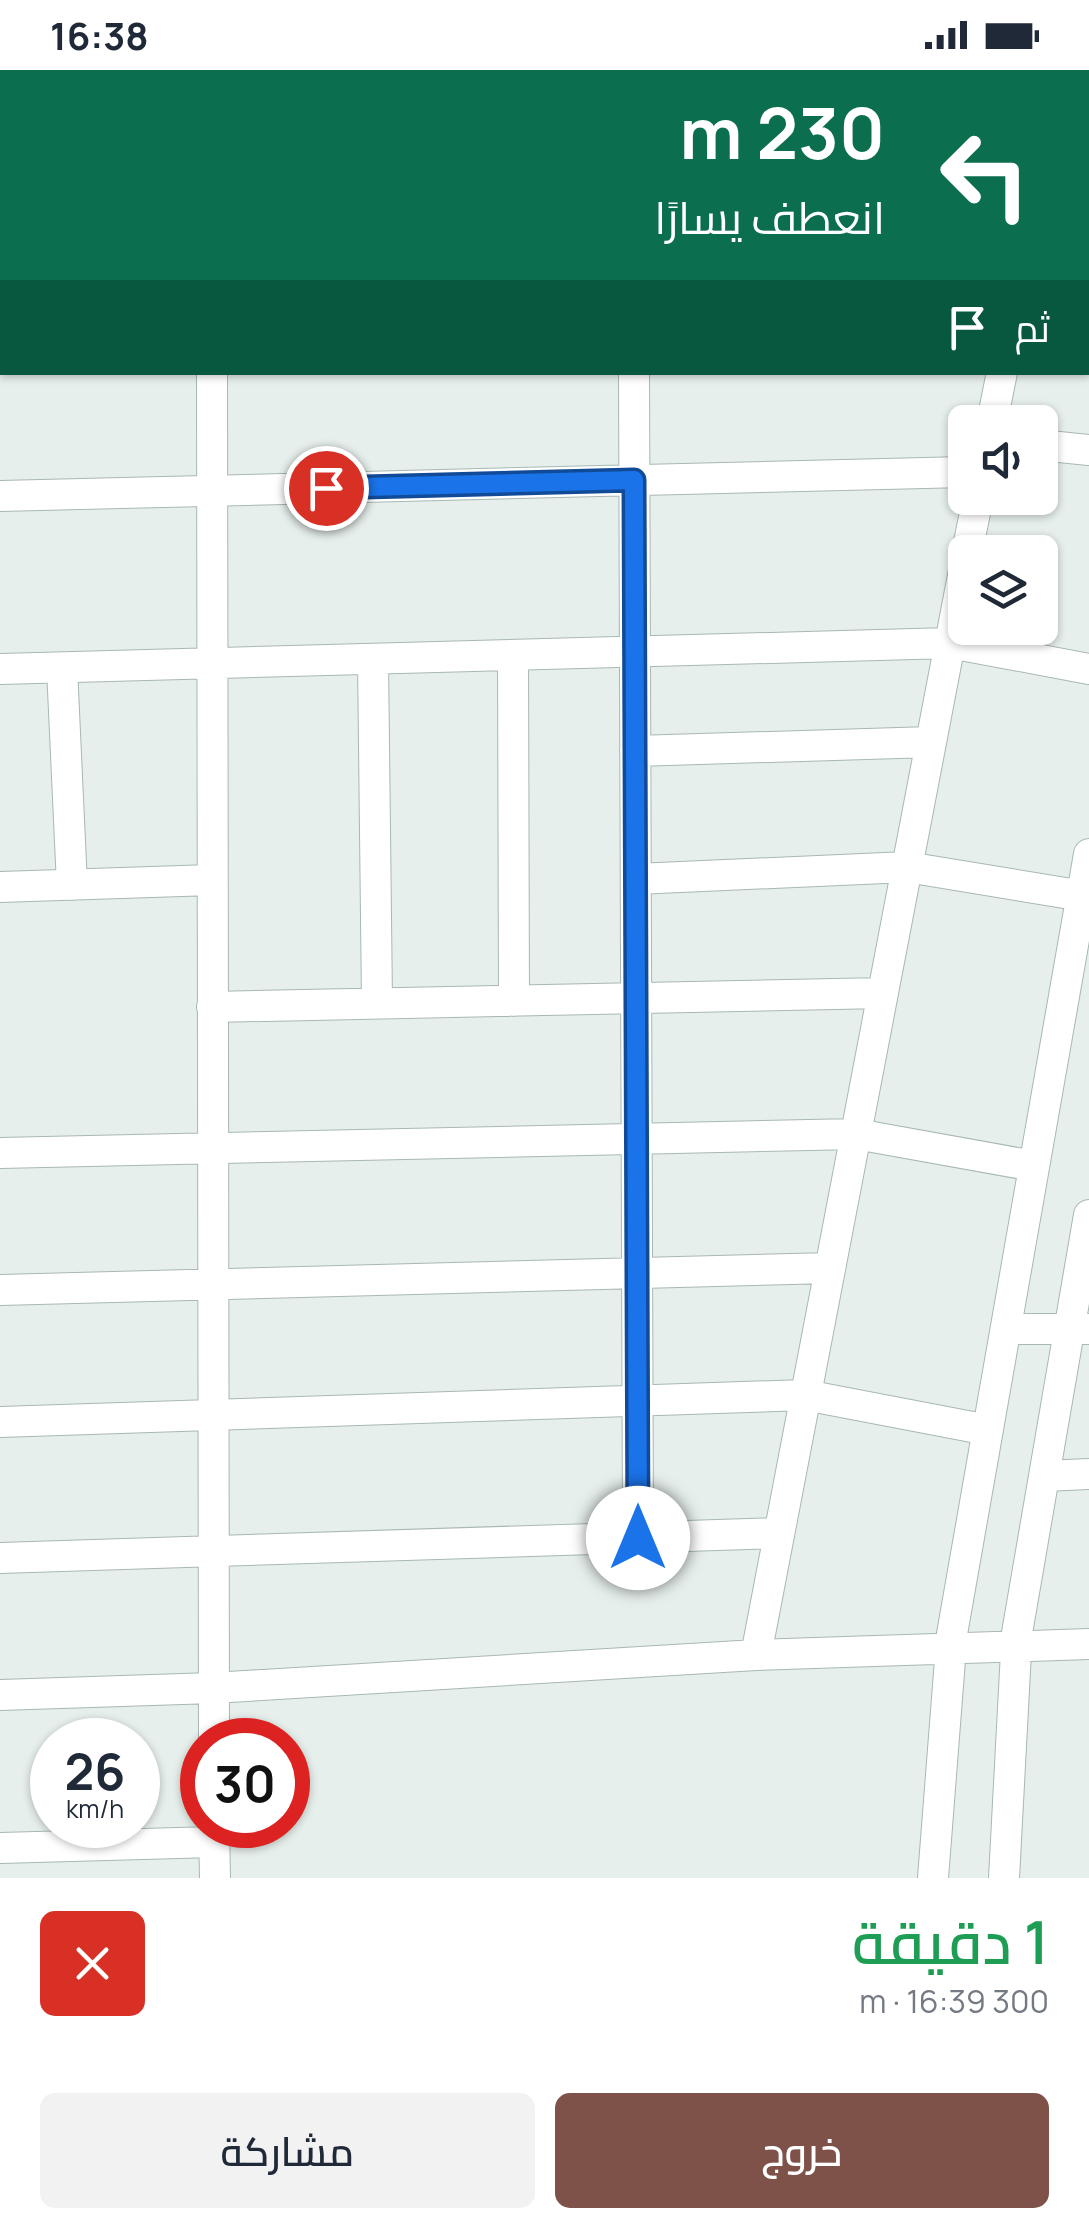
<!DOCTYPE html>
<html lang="ar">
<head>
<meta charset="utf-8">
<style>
  :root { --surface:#fff; --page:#f2f2f3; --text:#1f2937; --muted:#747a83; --accent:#7f5249 }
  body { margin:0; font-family:Manrope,Cairo,sans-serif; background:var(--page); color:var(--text); direction:rtl; height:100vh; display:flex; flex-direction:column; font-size:38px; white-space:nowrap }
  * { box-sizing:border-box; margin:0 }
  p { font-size:32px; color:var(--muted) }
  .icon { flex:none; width:55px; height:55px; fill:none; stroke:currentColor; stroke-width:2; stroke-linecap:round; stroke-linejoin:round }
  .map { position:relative; height:1808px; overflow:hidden; direction:ltr }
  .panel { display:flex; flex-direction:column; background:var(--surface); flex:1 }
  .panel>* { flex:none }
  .top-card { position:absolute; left:0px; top:0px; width:1090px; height:305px; box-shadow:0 2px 8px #0004; direction:rtl; background:#0b6e4f; color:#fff; overflow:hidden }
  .fabs { position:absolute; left:948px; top:335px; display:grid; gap:20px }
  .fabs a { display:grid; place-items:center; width:110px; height:110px; border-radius:15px; background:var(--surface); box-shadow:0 2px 8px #0004; font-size:50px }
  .speed { position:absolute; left:30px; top:1648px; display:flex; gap:20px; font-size:50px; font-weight:700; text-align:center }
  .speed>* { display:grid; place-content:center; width:130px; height:130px; border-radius:50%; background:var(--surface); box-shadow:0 2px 8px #0004; line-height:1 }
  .speed small { font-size:25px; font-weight:400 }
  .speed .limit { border:15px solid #d22; background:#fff; color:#111 }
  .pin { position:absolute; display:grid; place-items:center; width:85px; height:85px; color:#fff; margin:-42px; border:5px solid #fff; border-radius:50%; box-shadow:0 2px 10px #0007 }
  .me { position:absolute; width:110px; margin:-55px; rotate:0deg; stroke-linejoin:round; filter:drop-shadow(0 0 8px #0008) }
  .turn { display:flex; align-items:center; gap:35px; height:210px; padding:0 40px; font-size:45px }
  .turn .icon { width:130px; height:130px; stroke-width:2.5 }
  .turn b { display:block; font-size:70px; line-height:85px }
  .then { display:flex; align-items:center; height:95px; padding:0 40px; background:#0003; gap:20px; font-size:38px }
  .round { display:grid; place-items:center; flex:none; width:105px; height:105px; border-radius:15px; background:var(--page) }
  .overview { display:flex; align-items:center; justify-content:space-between; height:170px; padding:0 40px }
  h1 { font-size:60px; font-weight:600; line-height:75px; color:#1e9e55 }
  .cta { display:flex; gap:20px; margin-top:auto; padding:20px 40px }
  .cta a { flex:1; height:115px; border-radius:15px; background:var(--accent); color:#fff; font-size:40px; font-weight:600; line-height:115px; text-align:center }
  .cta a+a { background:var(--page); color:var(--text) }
  .status { display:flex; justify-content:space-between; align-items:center; height:70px; padding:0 50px; background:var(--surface); direction:ltr }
  .status svg { height:28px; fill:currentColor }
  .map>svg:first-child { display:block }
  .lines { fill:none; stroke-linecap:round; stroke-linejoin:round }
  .stream { stroke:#8ec9d4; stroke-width:9 }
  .street-casing { stroke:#a8b8b2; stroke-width:32 }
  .street { stroke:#fff; stroke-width:30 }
  .route-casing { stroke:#114b97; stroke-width:25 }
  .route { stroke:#1a73e8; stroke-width:18 }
</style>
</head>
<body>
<div class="status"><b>16:38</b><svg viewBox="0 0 49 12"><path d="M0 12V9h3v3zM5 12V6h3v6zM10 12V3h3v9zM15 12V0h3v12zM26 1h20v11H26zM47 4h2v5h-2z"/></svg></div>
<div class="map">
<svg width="1089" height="1808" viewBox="0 0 1089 1808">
  <rect width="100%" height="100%" fill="#e6efeb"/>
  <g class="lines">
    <path class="stream" d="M 1088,9 L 1089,8
      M 0,146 L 2,146"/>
    <g class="street-casing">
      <path id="street" d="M 1088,92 L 1089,92
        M 0,231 L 2,231
        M 212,302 L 214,1670
        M 634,302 L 638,1468
        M 992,352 L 1002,302
        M 1040,375 L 1089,380
        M 0,426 L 965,402
        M 967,482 L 978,428
        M 513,585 L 514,931
        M 373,589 L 377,933
        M 62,598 L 72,815
        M 0,599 L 950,573 L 1089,599
        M 635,681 L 931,672
        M 636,809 L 907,797 L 1089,827
        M 0,817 L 212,810
        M 212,937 L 883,923
        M 0,1083 L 856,1064 L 1034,1096
        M 0,1220 L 830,1198
        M 1006,1259 L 1088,1259
        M 0,1352 L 805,1325 L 988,1360
        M 1044,1406 L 1089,1404
        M 0,1488 L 779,1463
        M 756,1585 L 965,495
        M 0,1625 L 213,1618 L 756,1585 L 1089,1574
        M 214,1755 L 215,1808
        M 0,1778 L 214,1772
        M 933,1808 L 952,1564 L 1089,784
        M 1004,1808 L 1017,1563 L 1089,1145"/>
    </g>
    <use href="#street" class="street"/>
  </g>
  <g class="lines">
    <g class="route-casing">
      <path id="route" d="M 326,418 L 634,410 L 638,1468"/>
    </g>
    <use href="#route" class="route"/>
  </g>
</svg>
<div class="fabs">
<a><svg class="icon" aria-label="sound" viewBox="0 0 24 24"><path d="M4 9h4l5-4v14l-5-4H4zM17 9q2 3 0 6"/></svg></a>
<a><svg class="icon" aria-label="layers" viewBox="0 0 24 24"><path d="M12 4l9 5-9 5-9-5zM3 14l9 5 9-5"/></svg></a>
</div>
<div class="speed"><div>26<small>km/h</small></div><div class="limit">30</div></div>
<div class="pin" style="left:326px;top:418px;background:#d93025"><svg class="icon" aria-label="arrive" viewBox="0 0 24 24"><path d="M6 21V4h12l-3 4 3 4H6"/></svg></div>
<svg class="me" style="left:638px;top:1468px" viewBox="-20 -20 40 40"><circle r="19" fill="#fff"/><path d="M0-13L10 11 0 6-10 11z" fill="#1a73e8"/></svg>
<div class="top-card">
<div class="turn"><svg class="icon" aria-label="left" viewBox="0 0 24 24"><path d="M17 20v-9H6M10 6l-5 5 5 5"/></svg><div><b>230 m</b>انعطف يسارًا</div></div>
<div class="then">ثم<svg class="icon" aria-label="arrive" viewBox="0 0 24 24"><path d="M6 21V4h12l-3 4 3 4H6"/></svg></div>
</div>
</div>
<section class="panel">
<div class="overview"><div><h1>1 دقيقة</h1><p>300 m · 16:39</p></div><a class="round" style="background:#d93025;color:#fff"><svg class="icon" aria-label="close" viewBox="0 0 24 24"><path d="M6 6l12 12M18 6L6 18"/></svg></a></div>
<div class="cta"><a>خروج</a><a>مشاركة</a></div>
</section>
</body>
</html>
